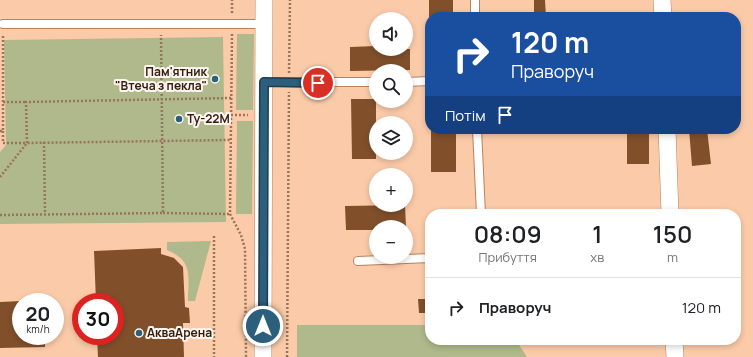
<!DOCTYPE html>
<html lang="uk">
<head>
<meta charset="utf-8">
<style>
  :root { --surface:#fff; --page:#f6f6f6; --text:#202124; --muted:#757577; --line:#e0e0e0 }
  body { margin:0; font-family:Manrope,sans-serif; background:var(--page); color:var(--text); height:100vh; display:flex; flex-direction:column; font-size:15px; white-space:nowrap }
  * { box-sizing:border-box; margin:0 }
  p { font-size:13px; color:var(--muted) }
  .icon { flex:none; width:22px; height:22px; fill:none; stroke:currentColor; stroke-width:2; stroke-linecap:round; stroke-linejoin:round }
  .map { position:relative; flex:1; overflow:hidden }
  .side { position:absolute; left:425px; top:209px; width:316px; height:136px; display:flex; flex-direction:column; background:var(--surface); border-radius:16px; box-shadow:0 2px 6px #0003 }
  .side>* { flex:none }
  .guide { position:absolute; left:425px; top:12px; width:316px; height:122px; border-radius:16px; box-shadow:0 2px 6px #0003; background:#1a4fa0; color:#fff; overflow:hidden }
  .fabs { position:absolute; left:369px; top:12px; display:grid; gap:8px }
  .fabs a { display:grid; place-items:center; width:44px; height:44px; border-radius:50%; background:var(--surface); box-shadow:0 2px 6px #0003; font-size:20px }
  .speed { position:absolute; left:12px; top:293px; display:flex; gap:8px; font-size:20px; font-weight:700; text-align:center }
  .speed>* { display:grid; place-content:center; width:52px; height:52px; border-radius:50%; background:var(--surface); box-shadow:0 2px 6px #0003; line-height:1 }
  .speed small { font-size:10px; font-weight:400 }
  .speed .limit { border:6px solid #d22; background:#fff; color:#111 }
  .pin { position:absolute; display:grid; place-items:center; width:34px; height:34px; color:#fff; margin:-17px; border:2px solid #fff; border-radius:50%; box-shadow:0 1px 4px #0007 }
  .me { position:absolute; width:44px; margin:-22px; rotate:0deg; stroke-linejoin:round; filter:drop-shadow(0 0 3px #0008) }
  .turn { display:flex; align-items:center; gap:14px; height:84px; padding:0 20px; font-size:18px }
  .turn .icon { width:52px; height:52px; stroke-width:2.5 }
  .turn b { display:block; font-size:28px; line-height:34px }
  .then { display:flex; align-items:center; height:38px; padding:0 20px; background:#0003; gap:8px; font-size:15px }
  .eta { display:flex; justify-content:space-evenly; align-items:center; height:68px; text-align:center }
  .eta b { font-size:24px; font-weight:600; line-height:28px }
  ul { padding:0; list-style:none }
  li { display:flex; align-items:center; gap:12px; height:60px; padding:0 20px; border-top:1px solid var(--line) }
  li div { flex:1 }
  li b { display:block; font-size:15px }
  li em { font-style:normal }
  .map>svg:first-child { display:block }
  .green { fill:#b0b98b }
  .building { fill:#81502b }
  .lines { fill:none; stroke-linecap:round; stroke-linejoin:round }
  .service-casing { stroke:#ba8259; stroke-width:10 }
  .minor-casing { stroke:#ba8259; stroke-width:18 }
  .path { stroke:#98745b; stroke-width:2.5; stroke-dasharray:2 2; stroke-linecap:butt }
  .service { stroke:#fff; stroke-width:8 }
  .minor { stroke:#fff; stroke-width:17 }
  .route-casing { stroke:#1d3e51; stroke-width:10 }
  .route { stroke:#2c5f7c; stroke-width:7 }
  .poi-dot { fill:#2c5f7c; stroke:#fcf5f1; stroke-width:1.5 }
  .labels { text-anchor:middle; stroke-width:4; stroke-linejoin:round; paint-order:stroke }
  .poi-label { font-size:12px; font-weight:bold; fill:#331d0c; stroke:#fcf5f1; text-anchor:start }
</style>
</head>
<body>
<div class="map">
<svg width="753" height="357" viewBox="0 0 753 357">
  <rect width="100%" height="100%" fill="#fbcba9"/>
  <path class="green" d="M 237,34 L 254,34 L 253,110 L 236,110 Z
    M 223,37 L 226,222 L 0,224 L 0,152 L 6,145 L 4,40 Z
    M 237,121 L 253,121 L 252,214 L 236,214 Z
    M 211,241 L 195,301 L 188,301 C 188,277 194,261 167,250 L 167,242 Z
    M 297,325 L 430,325 L 430,340 L 516,340 L 527,357 L 297,357 Z"/>
  <path class="building" d="M 429,0 L 453,0 L 453,17 L 429,17 Z
    M 534,0 L 545,0 L 546,17 L 534,17 Z
    M 376,46 L 376,49 L 410,49 L 410,70 L 350,71 L 350,47 Z
    M 351,99 L 376,99 L 376,159 L 352,159 Z
    M 431,129 L 456,129 L 456,172 L 431,172 Z
    M 627,129 L 649,129 L 649,164 L 627,164 Z
    M 689,129 L 707,129 L 711,164 L 692,166 Z
    M 405,205 L 406,227 L 376,227 L 376,230 L 346,230 L 345,206 Z
    M 161,248 L 161,254 L 174,258 L 183,267 L 185,307 L 189,308 L 190,323 L 183,323 L 184,357 L 98,357 L 97,336 L 115,336 L 115,302 L 96,302 L 94,251 Z
    M 418,299 L 430,299 L 430,313 L 419,313 Z
    M 21,301 L 21,336 L 45,336 L 45,347 L 0,348 L 0,302 Z"/>
  <g class="lines">
    <g class="service-casing">
      <path id="service" d="M 475,17 L 475,0
        M 3,24 L 264,24
        M 264,82 L 376,82
        M 406,82 L 430,81
        M 477,129 L 481,214
        M 358,261 L 430,258"/>
    </g>
    <g class="minor-casing">
      <path id="minor" d="M 662,0 L 663,17
        M 667,129 L 670,214
        M 674,340 L 675,357
        M 263,357 L 264,0"/>
    </g>
    <path class="path" d="M 232,13 L 232,0
      M 232,34 L 230,214 L 241,235 L 245,249 L 246,357
      M 289,73 L 290,0
      M 3,102 L 26,102
      M 231,115 L 248,115
      M 0,131 L 3,131 L 3,34
      M 3,131 L 3,143 L 27,143 L 26,102 L 231,98
      M 44,142 L 45,214
      M 0,177 L 27,143 L 230,140
      M 163,213 L 230,214
      M 0,215 L 163,213 L 161,35
      M 214,236 L 214,357
      M 183,336 L 214,335
      M 287,357 L 289,92"/>
    <use href="#service" class="service"/>
    <use href="#minor" class="minor"/>
  </g>
  <g class="lines">
    <g class="route-casing">
      <path id="route" d="M 263,326 L 264,82 L 318,83"/>
    </g>
    <use href="#route" class="route"/>
  </g>
  <g class="poi-dot">
    <circle cx="215" cy="79" r="4"/>
    <circle cx="179" cy="119" r="4"/>
    <circle cx="139" cy="333" r="4"/>
  </g>
  <g class="labels">
    <g class="poi-label">
      <text x="207" y="76" text-anchor="end">Пам'ятник<tspan x="207" dy="14">"Втеча з пекла"</tspan></text>
      <text x="187" y="123">Ту-22М</text>
      <text x="147" y="337">АкваАрена</text>
    </g>
  </g>
</svg>
<div class="fabs">
<a><svg class="icon" aria-label="sound" viewBox="0 0 24 24"><path d="M4 9h4l5-4v14l-5-4H4zM17 9q2 3 0 6"/></svg></a>
<a><svg class="icon" aria-label="search" viewBox="0 0 24 24"><circle cx="10" cy="10" r="6"/><path d="M15 15l6 6"/></svg></a>
<a><svg class="icon" aria-label="layers" viewBox="0 0 24 24"><path d="M12 4l9 5-9 5-9-5zM3 14l9 5 9-5"/></svg></a>
<a>+</a>
<a>−</a>
</div>
<div class="speed"><div>20<small>km/h</small></div><div class="limit">30</div></div>
<div class="pin" style="left:318px;top:83px;background:#d93025"><svg class="icon" aria-label="arrive" viewBox="0 0 24 24"><path d="M6 21V4h12l-3 4 3 4H6"/></svg></div>
<svg class="me" style="left:263px;top:326px" viewBox="-20 -20 40 40"><circle r="17" fill="#2c5f7c" stroke="#fff" stroke-width="3"/><path d="M0-11L8 9 0 5-8 9z" fill="#fff"/></svg>
<div class="guide">
<div class="turn"><svg class="icon" aria-label="right" viewBox="0 0 24 24"><path d="M7 20v-9h11M14 6l5 5-5 5"/></svg><div><b>120 m</b>Праворуч</div></div>
<div class="then">Потім<svg class="icon" aria-label="arrive" viewBox="0 0 24 24"><path d="M6 21V4h12l-3 4 3 4H6"/></svg></div>
</div>
<section class="side">
<div class="eta">
<div><b>08:09</b><p>Прибуття</p></div>
<div><b>1</b><p>хв</p></div>
<div><b>150</b><p>m</p></div>
</div>
<ul>
<li><svg class="icon" aria-label="right" viewBox="0 0 24 24"><path d="M7 20v-9h11M14 6l5 5-5 5"/></svg><div><b>Праворуч</b></div><em>120 m</em></li>
</ul>
</section>
</div>
</body>
</html>
